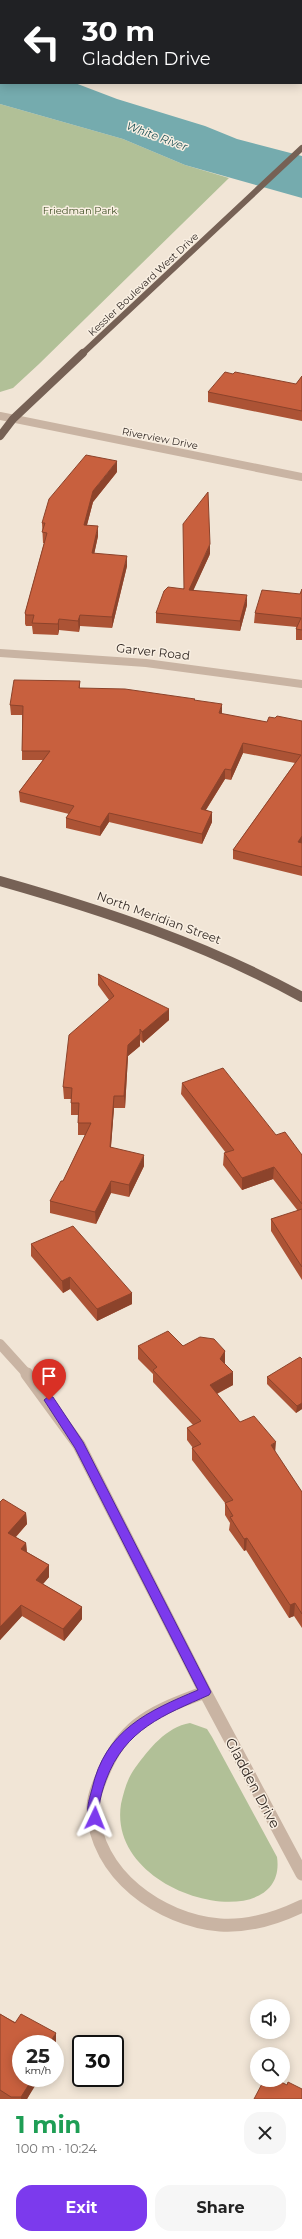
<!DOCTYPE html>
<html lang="en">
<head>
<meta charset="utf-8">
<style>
  :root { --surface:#fff; --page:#f6f6f6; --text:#222; --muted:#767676; --accent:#7c3aed }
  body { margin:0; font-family:Montserrat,sans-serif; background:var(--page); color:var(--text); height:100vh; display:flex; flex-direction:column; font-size:15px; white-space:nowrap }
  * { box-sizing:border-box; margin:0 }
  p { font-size:13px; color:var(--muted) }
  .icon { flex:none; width:22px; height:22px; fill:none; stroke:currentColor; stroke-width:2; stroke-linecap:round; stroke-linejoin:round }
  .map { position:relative; height:2099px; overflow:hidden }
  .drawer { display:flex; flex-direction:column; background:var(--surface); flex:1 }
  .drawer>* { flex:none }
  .banner { position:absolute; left:0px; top:0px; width:302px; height:84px; box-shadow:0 2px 10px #0003; background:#202124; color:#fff; overflow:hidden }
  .controls { position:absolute; left:250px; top:1999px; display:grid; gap:8px }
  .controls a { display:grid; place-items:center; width:40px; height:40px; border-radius:50%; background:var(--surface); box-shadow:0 2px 10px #0003; font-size:20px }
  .speed { position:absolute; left:12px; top:2035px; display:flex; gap:8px; font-size:20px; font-weight:700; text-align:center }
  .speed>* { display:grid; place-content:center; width:52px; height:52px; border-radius:50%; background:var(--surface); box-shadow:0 2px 10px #0003; line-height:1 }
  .speed small { font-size:10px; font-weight:400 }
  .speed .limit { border:2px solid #111; border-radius:6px; background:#fff; color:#111 }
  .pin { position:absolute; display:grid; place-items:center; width:34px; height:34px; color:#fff; margin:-41px -17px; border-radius:50% 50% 50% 0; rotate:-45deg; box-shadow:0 0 4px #0007 }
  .pin .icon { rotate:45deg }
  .me { position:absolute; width:44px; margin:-22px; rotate:2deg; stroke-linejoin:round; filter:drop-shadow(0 0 3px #0008) }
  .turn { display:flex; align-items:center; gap:14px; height:84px; padding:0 16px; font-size:18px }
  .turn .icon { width:52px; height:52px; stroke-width:2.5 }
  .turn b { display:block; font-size:28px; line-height:34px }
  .round { display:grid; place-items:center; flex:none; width:42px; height:42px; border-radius:16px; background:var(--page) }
  .headline { display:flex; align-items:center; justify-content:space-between; height:68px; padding:0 16px }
  h1 { font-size:24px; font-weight:700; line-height:30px; color:#1e9e55 }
  .primary-button { display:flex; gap:8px; margin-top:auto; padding:8px 16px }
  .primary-button a { flex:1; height:46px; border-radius:16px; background:var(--accent); color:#fff; font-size:16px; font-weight:700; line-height:46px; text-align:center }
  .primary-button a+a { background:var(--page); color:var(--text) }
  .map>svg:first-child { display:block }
  .green { fill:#b1c097 }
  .water { fill:#75abae }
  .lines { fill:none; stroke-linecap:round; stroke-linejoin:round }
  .street-far2 { stroke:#c9b4a3; stroke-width:8 }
  .street-far1 { stroke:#c9b4a3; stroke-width:10 }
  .street { stroke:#c9b4a3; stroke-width:13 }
  .primary-far2 { stroke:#766155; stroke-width:6 }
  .primary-far1 { stroke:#766155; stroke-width:8 }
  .primary { stroke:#766155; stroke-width:10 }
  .wall { fill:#ac5335 }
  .shaded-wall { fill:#8c432b }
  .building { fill:#c8603e; stroke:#8c432b }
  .route { fill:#7c3aed; stroke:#51269a }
  .labels { text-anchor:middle; stroke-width:3; stroke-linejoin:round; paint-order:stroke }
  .far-park-label { font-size:10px; fill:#425228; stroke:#f9efe2 }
  .far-street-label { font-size:10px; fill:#332a25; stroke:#f9efe2 }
  .far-water-label { font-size:11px; font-style:italic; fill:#1a5055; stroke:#f9efe2 }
  .street-label { font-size:12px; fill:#332a25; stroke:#f9efe2 }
  .near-street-label { font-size:14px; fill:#332a25; stroke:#f9efe2 }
</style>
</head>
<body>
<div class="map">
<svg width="302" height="2099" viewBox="0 0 302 2099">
  <rect width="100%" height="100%" fill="#f1e5d6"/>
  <path class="green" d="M 0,104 L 123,139 L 185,165 L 229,178 L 39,364 L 13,388 L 0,392 Z
    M 190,1723 L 207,1729 L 212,1737 L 277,1857 C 289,1940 106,1899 121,1804 C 124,1791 127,1779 135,1768 C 149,1749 166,1727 190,1723 Z"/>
  <path class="water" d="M 0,59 L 1,83 L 75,83 L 117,99 L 205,126 L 237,139 L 302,156 L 302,198 L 185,165 L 123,139 L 0,104 Z"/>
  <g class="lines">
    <path class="street-far2" d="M 0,416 L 302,477
      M 0,653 L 146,663 L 302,684"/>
    <path class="street-far1" d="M 0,1344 L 28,1375"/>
    <path class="street" d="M 27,1374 L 79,1445 L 205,1692 L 302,1874
      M 205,1692 C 182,1701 157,1709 137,1725 C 122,1737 112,1753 104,1771 C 99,1783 93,1796 93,1809 C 95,1874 160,1920 220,1925 C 249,1927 277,1918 302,1906"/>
    <path class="primary-far2" d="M 82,354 L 302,148"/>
    <path class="primary-far1" d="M 0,436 L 13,419 L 83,353"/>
    <path class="primary" d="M 0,881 C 106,911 205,944 302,997"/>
  </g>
  <path class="wall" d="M 302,376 L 302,421 L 208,402 L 208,392 L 296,384 Z
    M 117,472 L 93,502 L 87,525 L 98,536 L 94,554 L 127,566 L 112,628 L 80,626 L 79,632 L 59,630 L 58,635 L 33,634 L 32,626 L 26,626 L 25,624 L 25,613 L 44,543 L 43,543 L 42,523 Z
    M 210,554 L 193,590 L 247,605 L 240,631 L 156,623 L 156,613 L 183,589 Z
    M 302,589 L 302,640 L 296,640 L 296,629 L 297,627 L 254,623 L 255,613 L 300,594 Z
    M 80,681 L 80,688 L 195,701 L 222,714 L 267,722 L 302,721 L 302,876 L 233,859 L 233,850 L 295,763 L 243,753 L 231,780 L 225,779 L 206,810 L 212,812 L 212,822 L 202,844 L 109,822 L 100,836 L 66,828 L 66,818 L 69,814 L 20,802 L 19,792 L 43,760 L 22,760 L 22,715 L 11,715 L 10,705 Z
    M 98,974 L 169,1020 L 143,1043 L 140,1040 L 140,1046 L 128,1056 L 125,1108 L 114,1108 L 111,1147 L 144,1166 L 129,1197 L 111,1193 L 96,1224 L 50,1213 L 50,1201 L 63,1181 L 85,1135 L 78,1135 L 78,1115 L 71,1115 L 71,1099 L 64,1099 L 63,1087 L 109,1000 L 98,985 Z
    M 182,1083 L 276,1135 L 302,1155 L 302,1280 L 271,1231 L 271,1219 L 298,1211 L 273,1179 L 242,1190 L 223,1165 L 224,1153 L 226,1153 L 181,1094 Z
    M 31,1244 L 132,1293 L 132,1304 L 97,1321 L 70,1289 L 63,1293 L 31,1256 Z
    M 138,1346 L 183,1346 L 225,1351 L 224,1364 L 233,1385 L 217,1394 L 240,1422 L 275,1452 L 302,1492 L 302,1628 L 294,1616 L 289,1618 L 246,1550 L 244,1551 L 229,1530 L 230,1523 L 225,1515 L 225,1503 L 192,1460 L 192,1448 L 193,1448 L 187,1440 L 187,1428 L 193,1425 L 153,1382 L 153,1374 L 138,1359 Z
    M 302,1359 L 302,1409 L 296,1413 L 267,1384 L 267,1377 Z
    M 0,1502 L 26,1513 L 27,1524 L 16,1537 L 26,1543 L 27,1552 L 49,1565 L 49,1577 L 43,1584 L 82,1607 L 82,1619 L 64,1641 L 22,1616 L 0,1640 Z
    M 0,2014 L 56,2044 L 55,2045 L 55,2044 L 27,2099 L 0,2099 Z"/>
  <path class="shaded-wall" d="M 117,461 L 117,472 L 93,502 L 84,536 L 84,525 L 93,491 Z
    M 98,526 L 98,536 L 92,564 L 92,553 Z
    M 210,544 L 210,554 L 189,600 L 189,590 Z
    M 127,556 L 127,566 L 112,628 L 112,617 Z
    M 247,595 L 247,605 L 240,631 L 240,621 Z
    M 80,615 L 80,626 L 79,632 L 78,621 Z
    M 59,619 L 59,630 L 58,635 L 58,624 Z
    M 222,704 L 222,713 L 218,723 L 219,713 Z
    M 243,743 L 243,753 L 231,780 L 231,770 Z
    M 225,769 L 225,779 L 200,819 L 201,809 Z
    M 212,812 L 212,822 L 202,844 L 202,834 Z
    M 109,813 L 109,822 L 100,836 L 100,827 Z
    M 302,836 L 302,844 L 298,842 Z
    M 169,1009 L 169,1020 L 143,1043 L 142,1032 Z
    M 140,1029 L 140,1046 L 128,1056 L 125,1108 L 124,1096 L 128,1045 Z
    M 114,1096 L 114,1108 L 110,1158 L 110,1147 Z
    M 144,1155 L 144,1166 L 129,1197 L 129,1185 Z
    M 274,1167 L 273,1179 L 242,1190 L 242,1178 Z
    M 111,1181 L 111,1193 L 96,1224 L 95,1212 Z
    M 70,1277 L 70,1289 L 63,1293 L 62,1281 Z
    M 132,1293 L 132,1304 L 97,1321 L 97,1309 Z
    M 225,1351 L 225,1363 L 220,1372 L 220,1359 Z
    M 233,1372 L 233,1385 L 210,1397 L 210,1385 Z
    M 302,1403 L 302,1409 L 296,1413 L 297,1406 Z
    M 276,1442 L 275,1454 L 271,1445 Z
    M 26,1513 L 27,1524 L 9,1544 L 8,1533 Z
    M 247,1538 L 246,1550 L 244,1551 L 244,1539 Z
    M 26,1543 L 27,1555 L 21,1549 Z
    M 49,1565 L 49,1577 L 36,1592 L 36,1580 Z
    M 295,1603 L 294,1616 L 289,1618 L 290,1605 Z
    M 21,1605 L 22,1616 L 0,1640 L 0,1627 Z
    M 82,1607 L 82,1619 L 64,1641 L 63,1629 Z
    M 56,2033 L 56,2044 L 55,2045 L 55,2044 L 50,2044 L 50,2042 Z
    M 33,2078 L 40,2078 L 27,2099 L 21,2099 L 21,2097 Z"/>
  <path class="building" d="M 225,372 L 233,374 L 235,372 L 296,384 L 302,376 L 302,411 L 208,392 Z
    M 86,455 L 117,461 L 93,491 L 84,525 L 98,526 L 92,553 L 127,556 L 112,617 L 80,615 L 78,621 L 59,619 L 58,624 L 32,623 L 34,615 L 26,615 L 25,613 L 47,533 L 42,532 L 45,523 L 42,523 L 49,499 Z
    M 208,492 L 210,544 L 189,590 L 247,595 L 240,621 L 156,613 L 164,591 L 168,587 L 184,589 L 183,524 Z
    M 302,589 L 302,630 L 296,629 L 301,618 L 255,613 L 262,590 L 300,594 Z
    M 14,680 L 80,681 L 79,688 L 125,689 L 195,699 L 194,700 L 222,704 L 219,713 L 267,722 L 269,717 L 275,718 L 277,716 L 302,721 L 302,836 L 298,842 L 302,843 L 302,867 L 233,850 L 301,755 L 243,743 L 231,770 L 225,769 L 201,809 L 212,812 L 202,834 L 109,813 L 100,827 L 66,818 L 74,806 L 19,792 L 50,751 L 22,751 L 23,706 L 10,705 Z
    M 98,974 L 169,1009 L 142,1032 L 140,1029 L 140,1034 L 128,1045 L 124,1096 L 114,1096 L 110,1147 L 144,1155 L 129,1185 L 111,1181 L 95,1212 L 50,1201 L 61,1181 L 63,1181 L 91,1123 L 78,1123 L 79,1103 L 71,1103 L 72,1088 L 63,1087 L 69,1035 L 114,996 Z
    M 223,1068 L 276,1135 L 285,1132 L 302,1155 L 302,1204 L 274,1167 L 242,1178 L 224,1153 L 234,1150 L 182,1083 Z
    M 302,1209 L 302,1267 L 271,1219 Z
    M 73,1226 L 132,1293 L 97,1309 L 70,1277 L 62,1281 L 31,1244 Z
    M 168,1331 L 183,1346 L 200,1337 L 214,1339 L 225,1351 L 220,1359 L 233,1372 L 210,1385 L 240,1422 L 254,1416 L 276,1442 L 271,1445 L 302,1492 L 302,1614 L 295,1603 L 290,1605 L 247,1538 L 244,1539 L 230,1517 L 233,1516 L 225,1503 L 233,1500 L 192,1448 L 201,1444 L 187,1428 L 201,1421 L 153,1370 L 157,1367 L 138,1346 Z
    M 300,1357 L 302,1359 L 302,1403 L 297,1406 L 267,1377 Z
    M 3,1499 L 26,1513 L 8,1533 L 26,1543 L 21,1549 L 49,1565 L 36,1580 L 82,1607 L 63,1629 L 21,1605 L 0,1627 L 0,1502 Z
    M 0,2014 L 15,2023 L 21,2014 L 56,2033 L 50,2042 L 54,2044 L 21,2044 L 21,2078 L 33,2078 L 21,2097 L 11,2097 L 0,2090 Z
    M 264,2080 L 277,2080 L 287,2085 L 288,2082 L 302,2089 L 302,2099 L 254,2099 Z"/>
  <path class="route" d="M 49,1396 L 53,1397 L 83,1442 L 211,1692 L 209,1695 C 164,1715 125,1729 106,1780 C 103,1788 100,1798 99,1807 C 99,1812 101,1816 99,1822 L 95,1823 L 90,1822 C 85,1811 89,1800 92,1789 C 105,1730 148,1711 198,1690 L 75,1448 L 44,1400 Z"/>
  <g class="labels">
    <g class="far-park-label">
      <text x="80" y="214">Friedman Park</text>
    </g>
    <g class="far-street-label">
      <text transform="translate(143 284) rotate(-43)" y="4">Kessler Boulevard West Drive</text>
      <text transform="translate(160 438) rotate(11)" y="4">Riverview Drive</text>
    </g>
    <g class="far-water-label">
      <text transform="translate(157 136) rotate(20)" y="4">White River</text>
    </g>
    <g class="street-label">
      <text transform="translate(153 652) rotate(6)" y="4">Garver Road</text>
      <text transform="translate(159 918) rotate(20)" y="4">North Meridian Street</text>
    </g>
    <g class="near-street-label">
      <text transform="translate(253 1783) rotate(62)" y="5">Gladden Drive</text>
    </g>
  </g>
</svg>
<div class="controls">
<a><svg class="icon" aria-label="sound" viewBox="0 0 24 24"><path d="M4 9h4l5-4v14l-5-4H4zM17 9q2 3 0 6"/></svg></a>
<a><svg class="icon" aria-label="search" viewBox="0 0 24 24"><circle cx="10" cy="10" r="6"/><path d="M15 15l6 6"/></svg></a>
</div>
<div class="speed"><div>25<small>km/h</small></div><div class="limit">30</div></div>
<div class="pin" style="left:49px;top:1400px;background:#d93025"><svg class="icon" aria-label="arrive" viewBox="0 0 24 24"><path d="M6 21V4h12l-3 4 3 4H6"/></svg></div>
<svg class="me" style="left:95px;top:1818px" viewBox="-20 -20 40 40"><path d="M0-17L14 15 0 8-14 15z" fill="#7c3aed" stroke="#fff" stroke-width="4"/></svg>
<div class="banner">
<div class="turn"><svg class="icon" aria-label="left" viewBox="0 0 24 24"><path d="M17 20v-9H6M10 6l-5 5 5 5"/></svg><div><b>30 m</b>Gladden Drive</div></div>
</div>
</div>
<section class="drawer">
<div class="headline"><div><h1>1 min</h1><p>100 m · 10:24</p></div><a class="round"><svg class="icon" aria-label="close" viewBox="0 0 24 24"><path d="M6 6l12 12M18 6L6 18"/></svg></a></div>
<div class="primary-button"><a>Exit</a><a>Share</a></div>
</section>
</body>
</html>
